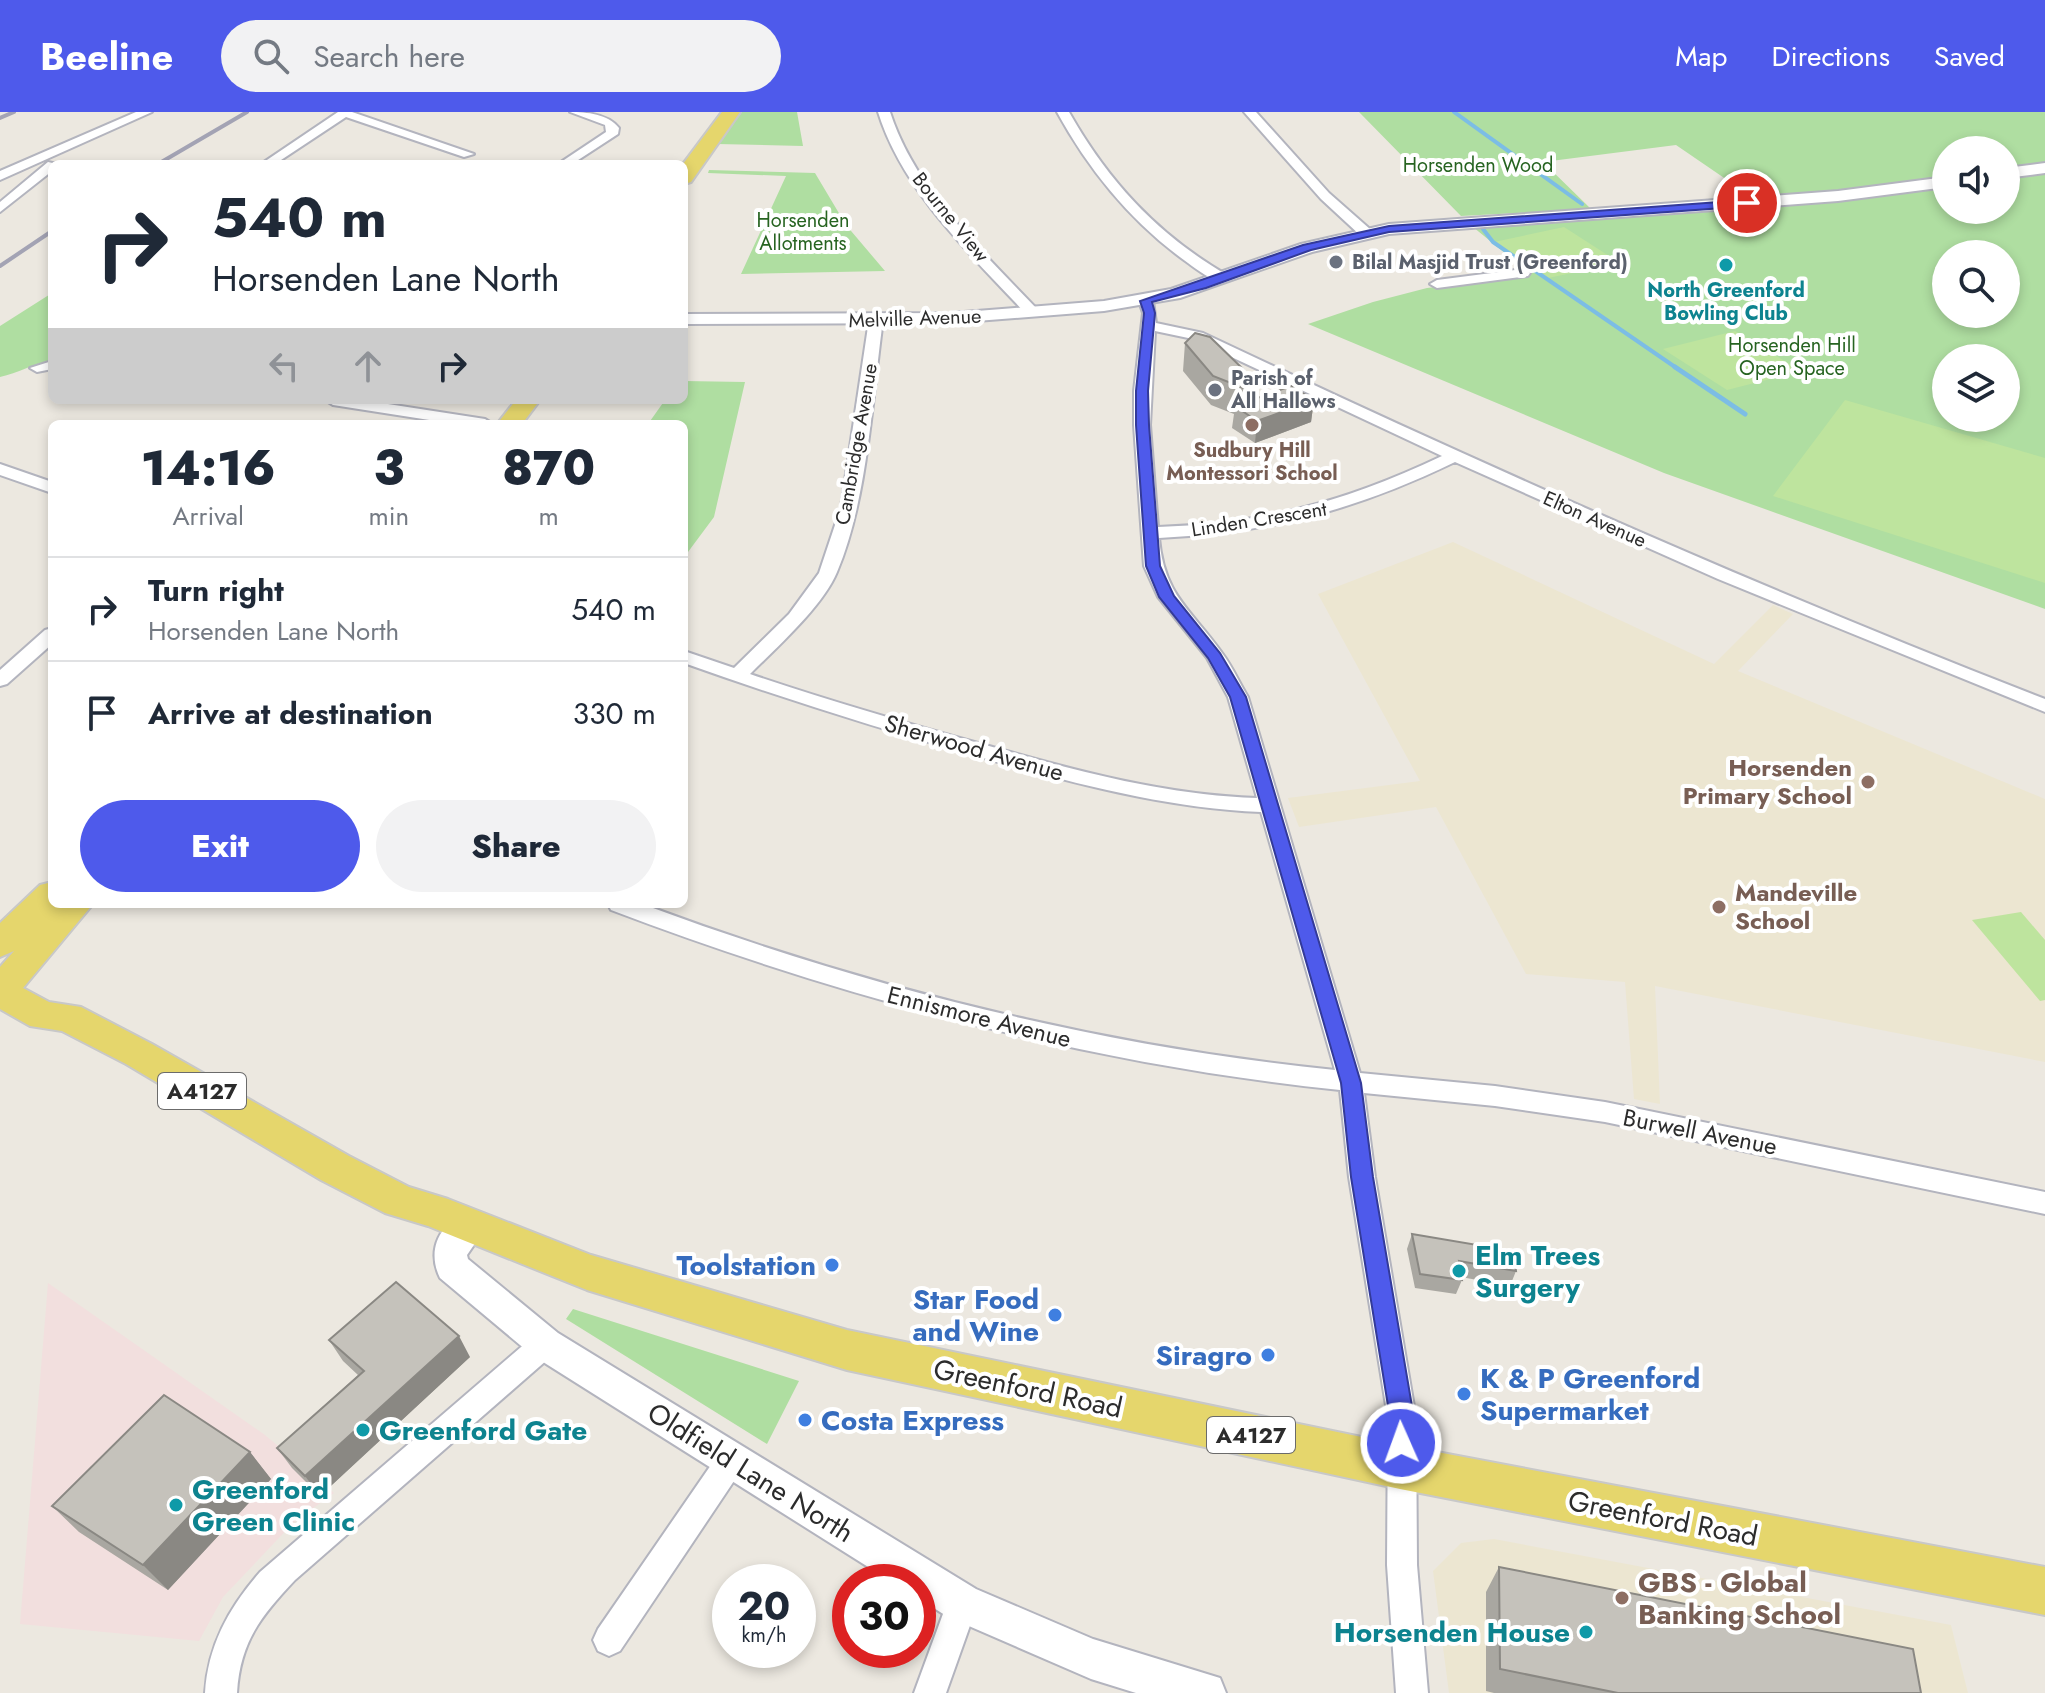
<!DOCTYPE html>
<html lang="en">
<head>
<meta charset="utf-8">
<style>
  :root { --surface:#fff; --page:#f2f2f3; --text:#1f2937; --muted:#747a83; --line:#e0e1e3; --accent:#4e5aeb }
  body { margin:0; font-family:Jost,sans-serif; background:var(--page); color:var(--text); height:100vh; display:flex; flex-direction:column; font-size:30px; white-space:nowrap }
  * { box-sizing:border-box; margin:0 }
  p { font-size:26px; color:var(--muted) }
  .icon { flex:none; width:44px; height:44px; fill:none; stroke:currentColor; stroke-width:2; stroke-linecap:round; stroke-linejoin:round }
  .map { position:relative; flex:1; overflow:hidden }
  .details { position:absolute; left:48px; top:308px; width:640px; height:488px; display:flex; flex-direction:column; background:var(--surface); border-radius:12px; box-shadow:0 4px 12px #0003 }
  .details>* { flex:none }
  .banner { position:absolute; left:48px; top:48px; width:640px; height:244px; border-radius:12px; box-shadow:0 4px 12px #0003; background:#fff; color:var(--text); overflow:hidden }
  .tools { position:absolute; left:1932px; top:24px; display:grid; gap:16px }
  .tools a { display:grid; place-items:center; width:88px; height:88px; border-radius:50%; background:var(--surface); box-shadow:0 4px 12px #0003; font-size:40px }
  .speed { position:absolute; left:712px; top:1452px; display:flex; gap:16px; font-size:40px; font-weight:700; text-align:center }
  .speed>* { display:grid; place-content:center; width:104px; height:104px; border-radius:50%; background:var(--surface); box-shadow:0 4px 12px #0003; line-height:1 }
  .speed small { font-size:20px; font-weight:400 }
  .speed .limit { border:12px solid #d22; background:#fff; color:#111 }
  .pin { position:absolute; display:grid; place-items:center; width:68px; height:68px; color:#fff; margin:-34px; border:4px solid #fff; border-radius:50%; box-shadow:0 2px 8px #0007 }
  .me { position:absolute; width:88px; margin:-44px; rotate:358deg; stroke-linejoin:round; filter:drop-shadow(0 0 6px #0008) }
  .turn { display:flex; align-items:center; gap:28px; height:168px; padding:0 32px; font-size:36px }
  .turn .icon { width:104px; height:104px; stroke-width:2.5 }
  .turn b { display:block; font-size:56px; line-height:68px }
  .lanes { display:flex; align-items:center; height:76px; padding:0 32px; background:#0003; justify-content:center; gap:40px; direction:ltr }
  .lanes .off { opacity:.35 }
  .eta { display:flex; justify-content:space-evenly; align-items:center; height:136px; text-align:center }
  .eta b { font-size:48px; font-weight:800; line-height:56px }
  .action { display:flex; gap:16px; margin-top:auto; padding:16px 32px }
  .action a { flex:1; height:92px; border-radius:48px; background:var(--accent); color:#fff; font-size:32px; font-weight:800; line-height:92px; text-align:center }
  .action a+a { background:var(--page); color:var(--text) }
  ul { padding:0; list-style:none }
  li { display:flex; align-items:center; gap:24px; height:104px; padding:0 32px; border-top:2px solid var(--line) }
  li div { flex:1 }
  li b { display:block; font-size:30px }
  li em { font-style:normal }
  header { display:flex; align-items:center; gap:48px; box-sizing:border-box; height:112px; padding:0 40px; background:var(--accent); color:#fff }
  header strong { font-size:38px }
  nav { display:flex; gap:44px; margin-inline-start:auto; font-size:28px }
  .search { width:560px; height:72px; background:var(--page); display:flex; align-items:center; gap:20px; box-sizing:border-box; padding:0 28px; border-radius:44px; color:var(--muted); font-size:30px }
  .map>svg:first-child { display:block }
  .education { fill:#ece6d1 }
  .medical { fill:#f2dfde }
  .green { fill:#afdea1; fill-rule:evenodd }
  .pitch { fill:#bee49e }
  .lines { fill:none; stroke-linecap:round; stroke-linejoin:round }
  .stream-far1 { stroke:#7cbde5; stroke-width:4 }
  .stream { stroke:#7cbde5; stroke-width:5 }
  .minor-casing { stroke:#b3b4be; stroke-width:4 }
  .tertiary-casing { stroke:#b3b4be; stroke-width:4 }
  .primary-casing { stroke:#c8c8c8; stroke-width:4 }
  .minor { fill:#fff; fill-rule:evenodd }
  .tertiary { fill:#fff; fill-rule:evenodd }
  .primary { fill:#e5d66c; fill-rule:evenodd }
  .rail { stroke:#a3a3b4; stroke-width:4 }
  .wall { fill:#a9a7a1 }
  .shaded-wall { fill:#8a8883 }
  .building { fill:#c5c2bb; stroke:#8a8883; stroke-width:2 }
  .route { fill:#4e5aeb; stroke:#333a99; stroke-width:2 }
  .worship-dot { fill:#6b7280; stroke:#fff; stroke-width:3 }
  .culture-dot { fill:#0f9aa8; stroke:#fff; stroke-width:3 }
  .education-dot { fill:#8d6e63; stroke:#fff; stroke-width:3 }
  .shop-dot { fill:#3f7fe0; stroke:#fff; stroke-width:3 }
  .labels { text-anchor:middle; stroke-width:8; stroke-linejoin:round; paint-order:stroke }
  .far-park-label { font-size:20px; fill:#276421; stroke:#fff }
  .far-street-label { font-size:20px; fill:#2c2c2c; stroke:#fff }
  .far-worship-label { font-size:20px; font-weight:bold; fill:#5b616d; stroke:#fff; text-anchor:start }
  .far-culture-label { font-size:20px; font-weight:bold; fill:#0d838f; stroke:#fff }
  .far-education-label { font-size:20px; font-weight:bold; fill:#785e54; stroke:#fff }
  .shield { fill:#fff; stroke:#6b6b6b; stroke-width:2 }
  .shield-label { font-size:22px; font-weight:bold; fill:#2c2c2c }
  .street-label { font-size:24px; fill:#2c2c2c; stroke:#fff }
  .education-label { font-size:24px; font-weight:bold; fill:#785e54; stroke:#fff; text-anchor:end }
  .near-culture-label { font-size:28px; font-weight:bold; fill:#0d838f; stroke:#fff; text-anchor:start }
  .near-shop-label { font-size:28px; font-weight:bold; fill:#366cbe; stroke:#fff; text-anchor:end }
  .near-street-label { font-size:28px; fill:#2c2c2c; stroke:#fff }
  .near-education-label { font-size:28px; font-weight:bold; fill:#785e54; stroke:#fff; text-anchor:start }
</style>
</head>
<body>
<header>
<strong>Beeline</strong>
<div class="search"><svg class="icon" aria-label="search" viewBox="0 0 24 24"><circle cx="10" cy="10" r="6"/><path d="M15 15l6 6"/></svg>Search here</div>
<nav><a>Map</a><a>Directions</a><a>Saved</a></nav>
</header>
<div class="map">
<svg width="2045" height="1581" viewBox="0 0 2045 1581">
  <rect width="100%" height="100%" fill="#ece8e0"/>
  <path class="education" d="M 1453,430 L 1714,552 L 1773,493 L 1793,502 L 1738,559 L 2045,687 L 2045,950 L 1655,874 L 1660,992 L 1634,987 L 1625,870 L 1526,862 L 1436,695 L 1299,715 L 1288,686 L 1420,669 L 1318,482 Z
    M 1494,1427 L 1951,1513 L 1968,1581 L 1449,1581 L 1433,1459 L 1461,1431 Z"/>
  <path class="medical" d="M 48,1171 L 265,1323 L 334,1381 L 294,1410 L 223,1485 L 199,1529 L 20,1512 Z"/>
  <path class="green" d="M 742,0 L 797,0 L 803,34 L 717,32 Z
    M 1359,0 L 2045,0 L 2045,53 L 2006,57 L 2006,38 L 1946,38 L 1946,64 L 1827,80 L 1752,85 L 1676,33 L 1543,50 L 1591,97 L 1461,104 Z
    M 709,58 L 815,61 L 846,113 L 885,159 L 741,162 L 786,64 L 708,61 Z
    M 2045,60 L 2045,497 L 1664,361 L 1308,212 L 1373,190 L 1427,176 L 1521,165 L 1527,159 L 1473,115 L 1946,74 L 1946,98 L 2006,98 L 2006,65 ZM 1946,142 L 2006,142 L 2006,202 L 1946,202 ZM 1946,246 L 2006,246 L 2006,306 L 1946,306 Z
    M 52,181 L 52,248 C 33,252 18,261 0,265 L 0,214 Z
    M 684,269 L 745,270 L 714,405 L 688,440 L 684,438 L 684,312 L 648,312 L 665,288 L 684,288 Z
    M 573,1197 L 799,1269 L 767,1332 L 566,1207 Z"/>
  <path class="pitch" d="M 1564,115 L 1620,151 L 1548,166 L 1494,130 Z
    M 1735,219 L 1801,259 L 1727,278 L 1663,237 Z
    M 1845,288 L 2045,346 L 2045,471 L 1773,384 Z
    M 2021,800 L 2045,828 L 2045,888 L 2040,889 L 1972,808 Z"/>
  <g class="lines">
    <path class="stream-far1" d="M 1454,0 L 1582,92
      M 1489,113 L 1484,113 L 1483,117 L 1493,130 L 1678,257"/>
    <path class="stream" d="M 1675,255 L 1745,302"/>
    <g class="minor-casing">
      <path id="minor" d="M 136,0 L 152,0 L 0,68 L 0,59 Z
        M 338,0 L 352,0 L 474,42 L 464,45 L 346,5 L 275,52 L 261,52 Z
        M 570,0 C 587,0 608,2 619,16 L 618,22 L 572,52 L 558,52 L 606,20 L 605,13 Z
        M 878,0 L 890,0 C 915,78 983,140 1038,198 L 1038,204 L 1028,204 C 972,144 903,80 878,0 Z
        M 1057,0 L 1069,0 C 1108,69 1158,123 1227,163 L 1227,169 C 1214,171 1199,159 1188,151 C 1132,111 1090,60 1057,0 Z
        M 1244,0 L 1256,0 L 1329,81 L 1371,118 L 1371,124 L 1361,124 L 1321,87 Z
        M 48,50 L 57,52 L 52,52 L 52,59 L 0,100 L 0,90 Z
        M 1523,157 L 1530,161 L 1528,164 L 1437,176 L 1430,172 L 1437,168 Z
        M 1146,185 L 1153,189 L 1156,211 L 1203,221 C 1480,352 1759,476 2045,587 L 2045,600 L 1718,467 L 1455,350 C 1355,398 1271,421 1159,426 C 1164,484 1191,497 1222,541 C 1232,554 1239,570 1248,585 L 1360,961 L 1495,974 L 1605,990 L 2045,1080 L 2045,1102 L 1605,1010 L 1495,994 L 1364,981 L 1375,1065 L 1416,1306 L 1417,1453 L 1428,1581 L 1396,1581 L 1387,1453 L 1388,1306 L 1349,1065 L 1340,978 C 1089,952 846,887 611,798 L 608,792 L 642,792 C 866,875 1097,934 1335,958 L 1261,700 C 1165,696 1073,671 980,645 C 881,617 782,586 684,551 L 684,539 L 734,556 L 789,502 L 819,461 L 841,395 L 869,208 L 876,204 L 883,208 C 872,287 868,387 837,460 C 823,494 777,535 750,562 C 829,589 909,612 989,634 C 1077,659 1165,683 1257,686 L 1228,585 L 1207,546 L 1158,485 L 1144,454 L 1134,313 L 1134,279 L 1143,201 L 1139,189 ZM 1155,219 L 1193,227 L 1442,344 C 1345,390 1266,411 1158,415 L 1150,313 Z
        M 52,249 L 52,257 L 37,260 L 30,256 Z
        M 325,288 L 362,288 L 485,307 L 493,312 L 455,312 L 333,293 Z
        M 0,352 L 52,370 L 52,381 L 0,363 Z
        M 52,516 L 52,532 L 7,572 L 0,574 L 0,558 L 45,518 Z
        M 545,1219 L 555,1223 L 559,1232 L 555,1241 L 295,1468 C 261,1504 240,1530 237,1581 L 205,1581 C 208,1533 229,1496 260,1460 L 535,1223 Z
        M 732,1333 L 742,1337 L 747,1347 L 742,1357 L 620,1539 L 609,1544 L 598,1539 L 593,1528 L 598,1517 L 722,1337 Z
        M 962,1475 L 973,1480 L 978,1491 L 946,1581 L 914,1581 L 951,1480 Z"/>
    </g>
    <g class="tertiary-casing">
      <path id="tertiary" d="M 2045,51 L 2045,61 L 2006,66 L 2006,56 Z
        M 1946,65 L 1946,75 L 1838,89 L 1389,122 L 1312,140 L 1180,186 L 1104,199 L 951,211 L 684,212 L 684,202 L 951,201 L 1104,189 L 1171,177 L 1301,132 L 1389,112 L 1838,79 Z
        M 470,1100 L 482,1104 L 487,1114 L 467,1143 L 468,1147 L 558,1221 L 976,1477 L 1093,1527 L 1220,1566 L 1226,1581 L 1136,1581 L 1091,1567 L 948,1505 L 918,1486 L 918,1470 L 892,1470 L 532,1243 L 440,1166 C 426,1137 440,1110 470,1100 Z"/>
    </g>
    <g class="primary-casing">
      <path id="primary" d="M 722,0 L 740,0 L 691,70 L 684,72 L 683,52 Z
        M 516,288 L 540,288 L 522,312 L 497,312 Z
        M 52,770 L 52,792 L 93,792 L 23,876 L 49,890 L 81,895 L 152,932 L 349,1044 L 409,1075 L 448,1087 L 591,1143 L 847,1218 L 1400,1333 L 2045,1455 L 2045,1503 L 1400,1377 L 847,1258 L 587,1178 L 428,1114 L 385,1101 L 321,1068 L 126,952 L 62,919 L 30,914 L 0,897 L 0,855 L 14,839 L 0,845 L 0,811 L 40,773 Z"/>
    </g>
    <use href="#minor" class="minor"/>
    <use href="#tertiary" class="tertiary"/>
    <use href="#primary" class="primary"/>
    <path class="rail" d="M 0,6 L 14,0
      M 158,52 L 247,0
      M 0,154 L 52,119"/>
  </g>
  <path class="wall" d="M 1185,231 L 1246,277 L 1244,291 L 1314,288 L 1311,310 L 1255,331 L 1232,316 L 1234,302 L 1211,293 L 1183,259 Z
    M 1412,1122 L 1516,1159 L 1510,1174 L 1461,1165 L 1462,1168 L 1456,1182 L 1415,1176 L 1407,1137 Z
    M 329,1228 L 470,1245 L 320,1384 L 292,1356 L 277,1336 L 358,1263 L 343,1249 Z
    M 250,1340 L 271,1367 L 168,1478 L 79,1420 L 52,1394 Z
    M 1499,1455 L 1921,1581 L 1494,1581 L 1486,1579 L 1486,1480 Z"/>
  <path class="shaded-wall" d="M 1314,288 L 1311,310 L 1255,331 L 1257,309 Z
    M 459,1224 L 470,1245 L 320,1384 L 305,1364 Z
    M 250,1340 L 271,1367 L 168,1478 L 143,1453 Z"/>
  <path class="building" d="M 1195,221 L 1210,225 L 1244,258 L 1246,277 L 1213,264 L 1185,231 Z
    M 1291,274 L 1314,288 L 1257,309 L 1235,294 Z
    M 1412,1122 L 1513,1139 L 1516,1159 L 1459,1149 L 1462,1168 L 1420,1162 Z
    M 396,1170 L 459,1224 L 305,1364 L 277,1336 L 364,1259 L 329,1228 Z
    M 164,1283 L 250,1340 L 143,1453 L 52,1394 Z
    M 1499,1455 L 1913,1537 L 1921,1581 L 1618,1581 L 1500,1557 Z"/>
  <path class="route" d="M 1747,88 L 1751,89 L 1751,94 L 1389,120 L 1311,138 L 1206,176 L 1152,190 L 1155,201 L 1148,279 L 1149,313 L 1160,454 L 1174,484 L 1220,541 L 1246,585 L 1361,971 L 1373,1065 L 1414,1306 L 1413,1331 L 1410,1339 L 1401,1342 L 1393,1339 L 1389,1331 L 1390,1306 L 1351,1065 L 1341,971 L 1230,585 L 1208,546 L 1159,485 L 1146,454 L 1136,313 L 1136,279 L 1144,201 L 1140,189 L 1303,133 L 1389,114 Z"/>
  <g class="worship-dot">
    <circle cx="1336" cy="150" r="8"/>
    <circle cx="1215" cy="278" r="8"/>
  </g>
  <g class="culture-dot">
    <circle cx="1726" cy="153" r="8"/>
    <circle cx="1459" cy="1159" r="8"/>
    <circle cx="363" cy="1318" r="8"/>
    <circle cx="176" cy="1393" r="8"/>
    <circle cx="1586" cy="1520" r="8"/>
  </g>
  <g class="education-dot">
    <circle cx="1252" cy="313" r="8"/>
    <circle cx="1868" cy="670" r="8"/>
    <circle cx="1719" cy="795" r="8"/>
    <circle cx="1622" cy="1486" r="8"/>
  </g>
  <g class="shop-dot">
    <circle cx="832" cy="1153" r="8"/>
    <circle cx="1055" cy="1203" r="8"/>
    <circle cx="1268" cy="1243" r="8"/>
    <circle cx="1464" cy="1282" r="8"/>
    <circle cx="805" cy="1308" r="8"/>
  </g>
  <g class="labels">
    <g class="far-park-label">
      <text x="1478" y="60">Horsenden Wood</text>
      <text x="803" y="115">Horsenden<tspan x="803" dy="23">Allotments</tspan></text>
      <text x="1792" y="240">Horsenden Hill<tspan x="1792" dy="23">Open Space</tspan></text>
    </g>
    <g class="far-street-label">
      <text transform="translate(951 105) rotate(51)" y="7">Bourne View</text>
      <text transform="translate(915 206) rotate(-2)" y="7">Melville Avenue</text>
      <text transform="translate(856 332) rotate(-80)" y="7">Cambridge Avenue</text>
      <text transform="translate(1259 407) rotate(-9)" y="7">Linden Crescent</text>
      <text transform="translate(1595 407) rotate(24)" y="7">Elton Avenue</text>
    </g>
    <g class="far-worship-label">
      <text x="1352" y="157">Bilal Masjid Trust (Greenford)</text>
      <text x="1231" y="273">Parish of<tspan x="1231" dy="23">All Hallows</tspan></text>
    </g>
    <g class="far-culture-label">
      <text x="1726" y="185">North Greenford<tspan x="1726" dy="23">Bowling Club</tspan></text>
    </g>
    <g class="far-education-label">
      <text x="1252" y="345">Sudbury Hill<tspan x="1252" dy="23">Montessori School</tspan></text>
    </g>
    <g class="shield">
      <rect x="158" y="961" width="88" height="36" rx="6"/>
      <rect x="1207" y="1305" width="88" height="36" rx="6"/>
    </g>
    <g class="shield-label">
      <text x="202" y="987">A4127</text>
      <text x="1251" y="1331">A4127</text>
    </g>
    <g class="street-label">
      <text transform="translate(974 636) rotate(16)" y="8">Sherwood Avenue</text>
      <text transform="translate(979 905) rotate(14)" y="8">Ennismore Avenue</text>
      <text transform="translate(1700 1020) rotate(11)" y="8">Burwell Avenue</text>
    </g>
    <g class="education-label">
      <text x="1852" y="664">Horsenden<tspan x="1852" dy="28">Primary School</tspan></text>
      <text x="1735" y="789" text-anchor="start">Mandeville<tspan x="1735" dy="28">School</tspan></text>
    </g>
    <g class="near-culture-label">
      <text x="1475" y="1153">Elm Trees<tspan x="1475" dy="32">Surgery</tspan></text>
      <text x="379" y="1328">Greenford Gate</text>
      <text x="192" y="1387">Greenford<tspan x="192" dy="32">Green Clinic</tspan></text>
      <text x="1570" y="1530" text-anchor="end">Horsenden House</text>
    </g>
    <g class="near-shop-label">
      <text x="816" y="1163">Toolstation</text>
      <text x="1039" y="1197">Star Food<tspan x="1039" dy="32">and Wine</tspan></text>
      <text x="1252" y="1253">Siragro</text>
      <text x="1480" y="1276" text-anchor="start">K &amp; P Greenford<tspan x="1480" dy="32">Supermarket</tspan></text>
      <text x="821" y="1318" text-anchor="start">Costa Express</text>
    </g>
    <g class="near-street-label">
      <text transform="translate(1028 1276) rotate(12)" y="10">Greenford Road</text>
      <text transform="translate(751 1360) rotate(32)" y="10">Oldfield Lane North</text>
      <text transform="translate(1663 1406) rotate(11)" y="10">Greenford Road</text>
    </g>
    <g class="near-education-label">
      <text x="1638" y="1480">GBS - Global<tspan x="1638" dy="32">Banking School</tspan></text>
    </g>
  </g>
</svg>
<div class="tools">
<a><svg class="icon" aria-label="sound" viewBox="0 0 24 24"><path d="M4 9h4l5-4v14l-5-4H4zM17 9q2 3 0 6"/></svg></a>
<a><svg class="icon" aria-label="search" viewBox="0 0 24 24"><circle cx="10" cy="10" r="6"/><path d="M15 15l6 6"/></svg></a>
<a><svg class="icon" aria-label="layers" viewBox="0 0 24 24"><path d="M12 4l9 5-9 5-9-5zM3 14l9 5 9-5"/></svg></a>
</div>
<div class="speed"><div>20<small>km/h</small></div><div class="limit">30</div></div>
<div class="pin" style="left:1747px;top:91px;background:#d93025"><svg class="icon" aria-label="arrive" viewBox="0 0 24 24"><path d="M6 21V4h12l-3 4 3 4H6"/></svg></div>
<svg class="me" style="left:1401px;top:1331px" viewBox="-20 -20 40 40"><circle r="17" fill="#4e5aeb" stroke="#fff" stroke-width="3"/><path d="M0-11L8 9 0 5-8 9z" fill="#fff"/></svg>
<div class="banner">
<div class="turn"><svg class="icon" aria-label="right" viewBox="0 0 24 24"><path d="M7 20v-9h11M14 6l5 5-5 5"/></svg><div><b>540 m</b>Horsenden Lane North</div></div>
<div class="lanes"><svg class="icon off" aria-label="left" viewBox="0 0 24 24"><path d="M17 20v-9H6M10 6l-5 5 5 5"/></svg><svg class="icon off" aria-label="ahead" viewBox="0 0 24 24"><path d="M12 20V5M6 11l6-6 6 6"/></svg><svg class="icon" aria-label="right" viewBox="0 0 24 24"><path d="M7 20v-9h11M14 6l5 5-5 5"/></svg></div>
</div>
<section class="details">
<div class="eta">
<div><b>14:16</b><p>Arrival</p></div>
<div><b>3</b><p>min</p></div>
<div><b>870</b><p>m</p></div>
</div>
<ul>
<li><svg class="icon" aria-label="right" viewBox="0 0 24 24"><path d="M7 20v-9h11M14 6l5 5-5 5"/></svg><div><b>Turn right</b><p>Horsenden Lane North</p></div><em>540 m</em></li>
<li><svg class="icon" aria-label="arrive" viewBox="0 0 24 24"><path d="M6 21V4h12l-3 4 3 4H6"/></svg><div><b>Arrive at destination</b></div><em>330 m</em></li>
</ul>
<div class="action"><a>Exit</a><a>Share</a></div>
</section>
</div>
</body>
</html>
